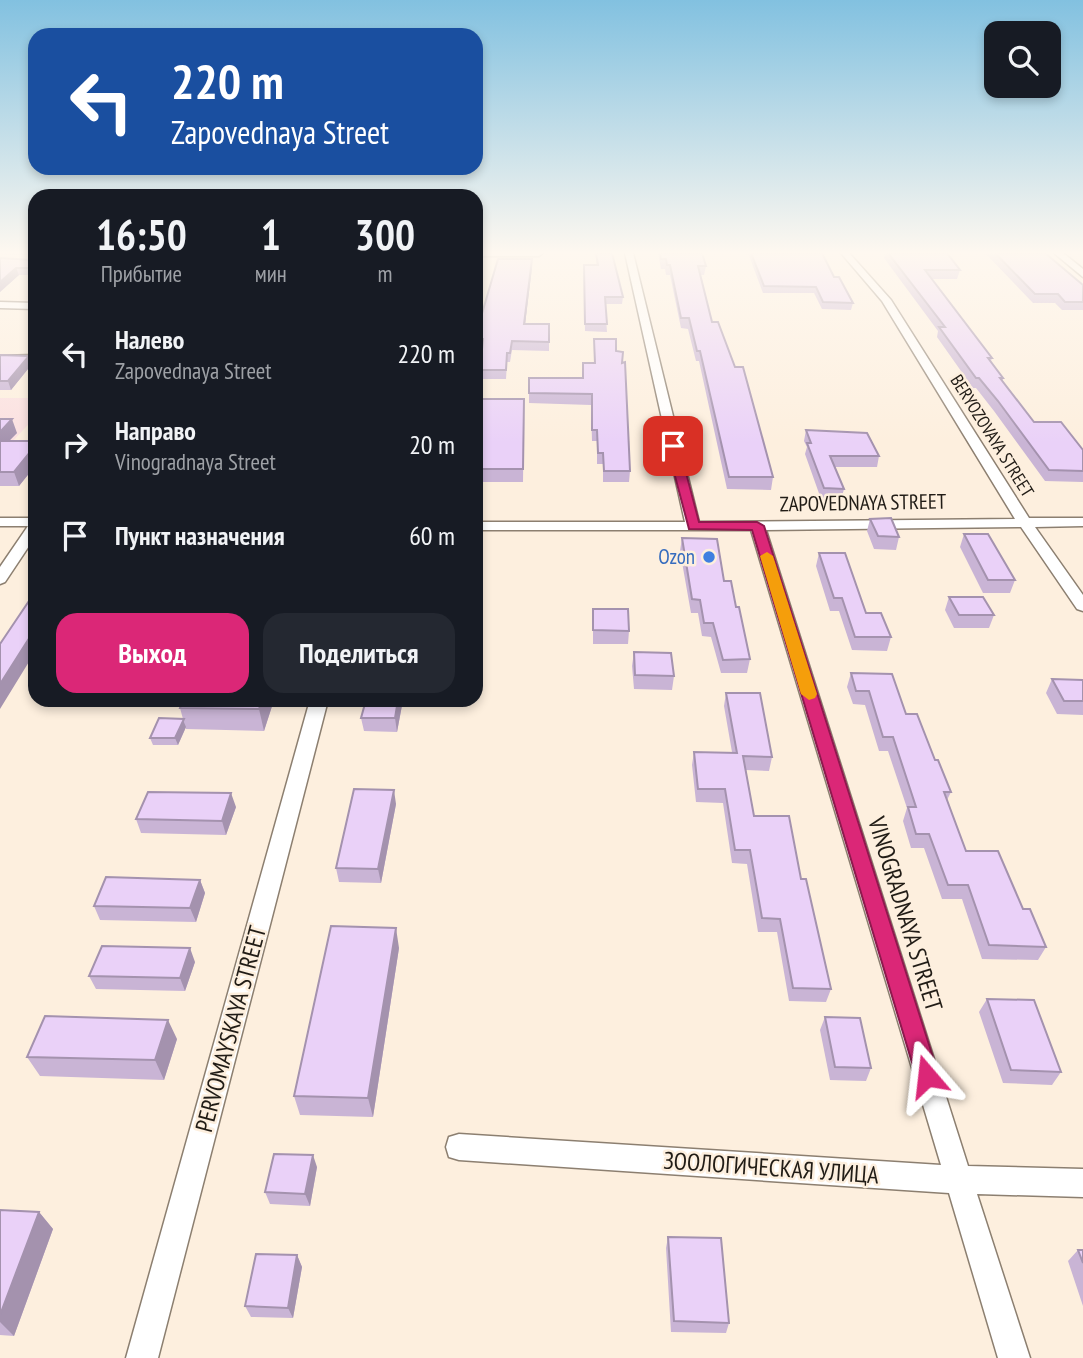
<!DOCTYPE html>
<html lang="ru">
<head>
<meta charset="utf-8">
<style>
  :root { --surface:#171b24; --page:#242831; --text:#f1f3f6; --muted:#9ea1a6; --accent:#db2777 }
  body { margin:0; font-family:"PT Sans Narrow",sans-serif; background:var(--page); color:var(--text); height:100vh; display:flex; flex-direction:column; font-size:26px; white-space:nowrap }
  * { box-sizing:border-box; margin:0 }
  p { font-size:23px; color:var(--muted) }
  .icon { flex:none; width:38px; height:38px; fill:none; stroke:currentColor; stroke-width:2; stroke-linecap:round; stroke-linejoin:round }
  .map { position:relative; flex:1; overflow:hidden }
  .side { position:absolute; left:28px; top:189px; width:455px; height:518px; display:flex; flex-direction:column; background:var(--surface); border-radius:21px; box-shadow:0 4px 10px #0003 }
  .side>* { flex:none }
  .guide { position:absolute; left:28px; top:28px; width:455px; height:147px; border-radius:21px; box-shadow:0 4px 10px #0003; background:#1a4fa0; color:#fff; overflow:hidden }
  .controls { position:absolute; left:984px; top:21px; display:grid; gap:14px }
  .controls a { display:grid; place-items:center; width:77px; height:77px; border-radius:14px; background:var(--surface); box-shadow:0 4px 10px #0003; font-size:35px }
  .pin { position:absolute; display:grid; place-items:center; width:60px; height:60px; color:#fff; margin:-30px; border-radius:14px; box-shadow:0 4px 10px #0006 }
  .me { position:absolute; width:77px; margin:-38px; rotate:343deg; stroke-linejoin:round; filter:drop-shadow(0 0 5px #0008) }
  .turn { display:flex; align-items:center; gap:24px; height:147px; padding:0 28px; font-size:32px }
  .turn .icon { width:91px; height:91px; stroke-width:2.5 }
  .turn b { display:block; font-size:49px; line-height:60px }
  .eta { display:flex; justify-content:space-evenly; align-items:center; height:119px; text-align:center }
  .eta b { font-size:42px; font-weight:700; line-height:49px }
  .primary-button { display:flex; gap:14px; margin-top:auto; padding:14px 28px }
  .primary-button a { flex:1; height:80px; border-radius:21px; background:var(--accent); color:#fff; font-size:28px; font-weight:700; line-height:80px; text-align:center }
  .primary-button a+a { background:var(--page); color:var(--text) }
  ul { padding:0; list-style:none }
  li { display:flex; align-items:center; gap:21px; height:91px; padding:0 28px }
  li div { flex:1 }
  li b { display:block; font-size:26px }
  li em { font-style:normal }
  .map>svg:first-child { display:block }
  .industrial { fill:#fbe0e0 }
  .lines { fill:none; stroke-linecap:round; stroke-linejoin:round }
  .minor-casing { stroke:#8c7f70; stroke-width:3 }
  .minor { fill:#fff; fill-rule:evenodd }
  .wall { fill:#c9b4d5 }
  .shaded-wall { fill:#a492ae }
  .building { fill:#ead1f8; stroke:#a492ae; stroke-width:2 }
  .route { fill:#db2777; stroke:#8e194d; stroke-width:2 }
  .slow { fill:#f59e0b }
  .shop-dot { fill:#3f7fe0; stroke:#fdefde; stroke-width:2.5 }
  .labels { text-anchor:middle; stroke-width:5; stroke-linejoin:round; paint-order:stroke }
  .far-street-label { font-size:18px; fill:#211c16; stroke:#fdefde }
  .street-label { font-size:21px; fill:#211c16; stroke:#fdefde }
  .shop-label { font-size:21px; fill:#366cbe; stroke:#fdefde; text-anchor:end }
  .near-street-label { font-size:24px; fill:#211c16; stroke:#fdefde }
</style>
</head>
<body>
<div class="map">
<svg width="1083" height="1358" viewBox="0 0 1083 1358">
  <rect width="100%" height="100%" fill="#fdefde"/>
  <path class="industrial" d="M 0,398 L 35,398 L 35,417 L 0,455 Z"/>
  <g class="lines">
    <g class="minor-casing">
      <path id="minor" d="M 476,253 L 543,253 L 539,256 L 476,256 Z
        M 625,253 L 633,253 L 699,522 L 1015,519 L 882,301 L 841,253 L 849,253 L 891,300 L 1029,518 L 1083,518 L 1083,526 L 1035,527 L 1083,595 L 1083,611 L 1077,609 L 1021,527 L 766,530 L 968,1166 L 1083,1169 L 1083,1197 L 977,1194 L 1030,1358 L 998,1358 L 949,1193 L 459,1160 L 449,1157 L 446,1147 L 449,1137 L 459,1134 L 941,1165 L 751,530 L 476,530 L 476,522 L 685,522 Z
        M 1054,253 L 1063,253 L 1083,269 L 1083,277 Z
        M 0,302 L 35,303 L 35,309 L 0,308 Z
        M 35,355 L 35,361 L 0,362 L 0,356 Z
        M 0,518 L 35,518 L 35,537 L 5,582 L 0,584 L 0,567 L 28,526 L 0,526 Z
        M 310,700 L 328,700 L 158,1358 L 126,1358 Z"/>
    </g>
    <use href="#minor" class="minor"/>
  </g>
  <path class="wall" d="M 0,253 L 35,253 L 35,275 L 19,275 L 0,292 L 0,258 L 33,260 L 34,255 L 0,254 Z
    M 595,253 L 612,253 L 623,297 L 622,304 L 605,304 L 607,332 L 585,331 L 584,265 L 597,265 Z
    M 658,253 L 702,253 L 706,266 L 704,275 L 701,275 L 712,322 L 773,477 L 771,490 L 727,489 L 699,361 L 696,361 L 688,329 L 681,328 L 670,275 L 666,275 L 665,269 L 661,269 Z
    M 748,253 L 822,253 L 834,277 L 853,303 L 851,310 L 822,309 L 814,293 L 763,293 Z
    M 885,253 L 947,253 L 960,270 L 957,279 L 932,279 L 992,358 L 991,361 L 1003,378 L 1003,381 L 1034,422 L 1083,450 L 1083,482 L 1045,481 L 994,411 L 976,388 L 973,388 L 937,337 L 938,331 L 884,258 Z
    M 985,253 L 1045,253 L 1083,285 L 1083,310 L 1062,310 L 1055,303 L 1033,303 Z
    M 532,259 L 525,324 L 549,324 L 549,351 L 512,350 L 510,362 L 507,362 L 506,379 L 481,379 L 480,370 L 482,348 L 476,348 L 476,334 Z
    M 594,339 L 616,351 L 623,363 L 630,471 L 629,482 L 603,482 L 603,464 L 597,464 L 597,441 L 592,441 L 591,405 L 529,403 L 529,378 L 583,378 L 595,363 Z
    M 0,355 L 32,364 L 11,390 L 0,390 Z
    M 476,399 L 524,399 L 523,482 L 481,482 L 476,516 Z
    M 0,419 L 17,433 L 9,441 L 35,441 L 35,466 L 19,486 L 0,486 Z
    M 806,430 L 879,456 L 877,467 L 835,467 L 844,489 L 841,500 L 821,499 L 805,454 L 807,447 L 804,441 Z
    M 870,519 L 899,537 L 896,550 L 874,549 L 867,531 Z
    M 964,534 L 1015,580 L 1010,593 L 983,593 L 960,547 Z
    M 682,538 L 724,581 L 736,607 L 750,659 L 747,673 L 721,673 L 711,637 L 702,636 L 698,613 L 691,613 L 680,551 Z
    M 819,553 L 866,613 L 891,637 L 887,651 L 852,650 L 839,611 L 830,611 L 816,566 Z
    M 949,597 L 994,615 L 989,628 L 954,628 L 945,610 Z
    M 593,609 L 629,631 L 628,644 L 593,644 Z
    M 634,652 L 674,676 L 672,690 L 634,689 L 632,666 Z
    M 851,673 L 906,714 L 935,760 L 951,792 L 947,800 L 966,851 L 1023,909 L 1046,947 L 1038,960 L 982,959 L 962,899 L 942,899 L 924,848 L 911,848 L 903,821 L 907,808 L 888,751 L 879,751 L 865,705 L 853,704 L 847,687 Z
    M 1052,679 L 1083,680 L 1083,715 L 1057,714 L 1046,693 Z
    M 726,693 L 772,757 L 769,771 L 746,770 L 754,816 L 801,879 L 831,989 L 826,1002 L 789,1001 L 777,932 L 758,932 L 747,864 L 732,863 L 723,803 L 696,802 L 692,765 L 694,752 L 732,752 L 724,706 Z
    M 274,700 L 264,731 L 186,729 L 186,727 L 178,745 L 153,745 L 150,738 L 183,719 L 180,708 Z
    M 403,700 L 397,732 L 364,731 L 361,718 Z
    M 396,804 L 381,883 L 339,882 L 336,868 Z
    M 236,807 L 226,835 L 141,833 L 136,819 Z
    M 200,880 L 205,893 L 196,922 L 100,920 L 94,906 Z
    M 399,948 L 373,1117 L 300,1115 L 294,1096 Z
    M 195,962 L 185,991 L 96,989 L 89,976 Z
    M 987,999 L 1061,1072 L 1052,1085 L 1003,1083 L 979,1012 Z
    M 825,1017 L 871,1068 L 866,1081 L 830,1080 L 820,1030 Z
    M 177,1039 L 164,1080 L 40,1076 L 27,1057 Z
    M 317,1167 L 310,1206 L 270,1204 L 265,1192 Z
    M 0,1210 L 39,1212 L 53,1229 L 14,1336 L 0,1335 Z
    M 668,1237 L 729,1323 L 726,1333 L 671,1332 L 666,1248 Z
    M 1078,1250 L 1083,1250 L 1083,1306 L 1068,1261 Z
    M 297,1255 L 302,1267 L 293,1318 L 251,1317 L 245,1306 Z"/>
  <path class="shaded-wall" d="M 532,259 L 532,268 L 524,333 L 524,324 Z
    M 16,268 L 19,275 L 0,292 L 0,282 Z
    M 29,356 L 32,364 L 11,390 L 8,381 Z
    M 12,419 L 17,433 L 0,450 L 0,432 Z
    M 35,446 L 35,466 L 19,486 L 14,472 Z
    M 481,469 L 481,482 L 477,516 L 476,503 Z
    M 35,629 L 35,652 L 0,709 L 0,684 Z
    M 262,700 L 274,700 L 264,731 L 259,709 Z
    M 398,700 L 403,700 L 397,732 L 395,718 Z
    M 183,720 L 186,727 L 178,745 L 175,738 Z
    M 394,790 L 396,804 L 381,883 L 378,869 Z
    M 231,793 L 236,807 L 226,835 L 222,821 Z
    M 200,880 L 205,893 L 196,922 L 190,908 Z
    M 396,928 L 399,948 L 373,1117 L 368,1098 Z
    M 190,948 L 195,962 L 185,991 L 180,978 Z
    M 168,1020 L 177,1039 L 164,1080 L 155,1060 Z
    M 313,1155 L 317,1167 L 310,1206 L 305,1194 Z
    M 39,1212 L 53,1229 L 14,1336 L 0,1322 L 0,1315 Z
    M 297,1255 L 302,1267 L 293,1318 L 288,1308 Z"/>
  <path class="building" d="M 35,253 L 35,268 L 16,268 L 0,282 L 0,258 L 33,260 Z
    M 596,253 L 612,253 L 623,297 L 605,297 L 607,324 L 585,324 L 584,265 L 598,265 Z
    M 660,253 L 702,253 L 706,266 L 698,266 L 712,322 L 718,322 L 735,367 L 743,367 L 773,477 L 729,477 L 700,351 L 697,351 L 689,318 L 681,318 L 670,265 L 667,265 L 666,259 L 661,259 Z
    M 751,253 L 822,253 L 834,277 L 839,277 L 853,303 L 823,302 L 816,287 L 764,286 Z
    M 888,253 L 947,253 L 960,270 L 925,270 L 992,358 L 988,358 L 1003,378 L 1000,378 L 1034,422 L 1061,422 L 1083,450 L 1083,471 L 1049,470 L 998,401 L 979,378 L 976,378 L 939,327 L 945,327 Z
    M 995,253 L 1045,253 L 1083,285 L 1083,302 L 1065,302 L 1058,294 L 1035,294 Z
    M 498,259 L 532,259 L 524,324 L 549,324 L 549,342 L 512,341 L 510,353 L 507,353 L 506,370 L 480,370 L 483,339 L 476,339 L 476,334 Z
    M 594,339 L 616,339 L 616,351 L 623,352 L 622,363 L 625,362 L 630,471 L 604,471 L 603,453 L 598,453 L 597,430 L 592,430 L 592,394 L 529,393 L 529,378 L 583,378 L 583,363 L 595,363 Z
    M 0,355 L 29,356 L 8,381 L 0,381 Z
    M 476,399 L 524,399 L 523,469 L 481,469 L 476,503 Z
    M 0,419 L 12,419 L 0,432 Z
    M 806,430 L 867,433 L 879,456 L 830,456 L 844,489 L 824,488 L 807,443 L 811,443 Z
    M 0,441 L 35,441 L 35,446 L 14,472 L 0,472 Z
    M 891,518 L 899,537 L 878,536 L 870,519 Z
    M 964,534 L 988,534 L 1015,580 L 988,580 Z
    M 682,538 L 717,539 L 724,581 L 731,581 L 736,607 L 739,607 L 750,659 L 723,660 L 713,623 L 704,623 L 700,600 L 692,599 Z
    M 819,553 L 845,553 L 866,613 L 881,613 L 891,637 L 855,637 L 842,598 L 834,598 Z
    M 35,592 L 35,629 L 0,684 L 0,644 Z
    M 949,597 L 983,597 L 994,615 L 959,615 Z
    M 593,609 L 628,609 L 629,631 L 593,630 Z
    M 634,652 L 671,653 L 674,676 L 635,675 Z
    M 851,673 L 892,674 L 906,714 L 917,714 L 935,760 L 938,760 L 951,792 L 944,792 L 966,851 L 998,851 L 1023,909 L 1030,909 L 1046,947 L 989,945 L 968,885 L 948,885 L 929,834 L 916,834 L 908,807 L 916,807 L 893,737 L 883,737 L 869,691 L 856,691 Z
    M 1052,679 L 1083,680 L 1083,701 L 1064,701 Z
    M 726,693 L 760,693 L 772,757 L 743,756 L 754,816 L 789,816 L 801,879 L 806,879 L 831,989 L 793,988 L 780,919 L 762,918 L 750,850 L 735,850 L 725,789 L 698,789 L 694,752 L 737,753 Z
    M 183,700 L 262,700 L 259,709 L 180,708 Z
    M 366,700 L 398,700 L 395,718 L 361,718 Z
    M 159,718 L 184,719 L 175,738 L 150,738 Z
    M 354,789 L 394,790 L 378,869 L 336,868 Z
    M 148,792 L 231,793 L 222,821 L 136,819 Z
    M 106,877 L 200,880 L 190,908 L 94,906 Z
    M 331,926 L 396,928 L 368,1098 L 294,1096 Z
    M 102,946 L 190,948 L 180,978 L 89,976 Z
    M 987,999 L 1034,1000 L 1061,1072 L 1011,1070 Z
    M 45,1016 L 168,1020 L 155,1060 L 27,1057 Z
    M 825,1017 L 860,1018 L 871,1068 L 835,1067 Z
    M 274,1154 L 313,1155 L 305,1194 L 265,1192 Z
    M 0,1210 L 39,1212 L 0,1315 Z
    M 668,1237 L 721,1238 L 729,1323 L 674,1321 Z
    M 1078,1250 L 1083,1250 L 1083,1263 Z
    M 256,1254 L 297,1255 L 288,1308 L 245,1306 Z"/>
  <linearGradient id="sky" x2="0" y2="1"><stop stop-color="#82c1e0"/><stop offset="0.57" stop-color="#fef8f0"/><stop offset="1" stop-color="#fef8f0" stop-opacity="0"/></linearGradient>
  <rect width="1083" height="443" fill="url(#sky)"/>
  <path class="route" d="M 669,444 L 679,446 L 699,522 L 757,522 L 764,526 L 939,1076 L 935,1083 L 927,1087 L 919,1083 L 916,1076 L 752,530 L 689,529 L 667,446 Z"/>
  <path class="slow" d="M 767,552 L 773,556 L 817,694 L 815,698 L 809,700 L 801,694 L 760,556 Z"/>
  <circle class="shop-dot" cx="709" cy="557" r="7"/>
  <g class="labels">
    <g class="far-street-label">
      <text transform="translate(992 436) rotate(58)" y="6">BERYOZOVAYA STREET</text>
    </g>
    <g class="street-label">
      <text transform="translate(863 503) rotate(-1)" y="7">ZAPOVEDNAYA STREET</text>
    </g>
    <g class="shop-label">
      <text x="695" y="564">Ozon</text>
    </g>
    <g class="near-street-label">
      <text transform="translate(905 914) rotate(73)" y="8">VINOGRADNAYA STREET</text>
      <text transform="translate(231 1029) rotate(-75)" y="8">PERVOMAYSKAYA STREET</text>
      <text transform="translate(771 1168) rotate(4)" y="8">ЗООЛОГИЧЕСКАЯ УЛИЦА</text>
    </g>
  </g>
</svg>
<div class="controls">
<a><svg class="icon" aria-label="search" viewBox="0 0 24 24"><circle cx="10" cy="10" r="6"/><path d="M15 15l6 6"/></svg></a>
</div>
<div class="pin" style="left:673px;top:446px;background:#d93025"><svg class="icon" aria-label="arrive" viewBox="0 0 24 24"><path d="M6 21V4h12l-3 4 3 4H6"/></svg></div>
<svg class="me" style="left:927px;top:1076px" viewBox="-20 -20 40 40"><path d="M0-17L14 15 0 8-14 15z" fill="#db2777" stroke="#fff" stroke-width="4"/></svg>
<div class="guide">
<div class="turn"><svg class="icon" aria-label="left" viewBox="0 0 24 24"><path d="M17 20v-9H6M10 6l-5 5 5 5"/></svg><div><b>220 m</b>Zapovednaya Street</div></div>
</div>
<section class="side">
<div class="eta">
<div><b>16:50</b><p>Прибытие</p></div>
<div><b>1</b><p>мин</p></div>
<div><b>300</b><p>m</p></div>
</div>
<ul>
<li><svg class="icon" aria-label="left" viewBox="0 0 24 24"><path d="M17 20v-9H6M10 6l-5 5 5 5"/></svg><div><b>Налево</b><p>Zapovednaya Street</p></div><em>220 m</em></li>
<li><svg class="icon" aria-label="right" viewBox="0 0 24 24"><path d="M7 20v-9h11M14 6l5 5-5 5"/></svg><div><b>Направо</b><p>Vinogradnaya Street</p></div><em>20 m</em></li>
<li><svg class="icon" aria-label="arrive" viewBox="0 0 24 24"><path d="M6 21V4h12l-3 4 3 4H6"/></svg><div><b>Пункт назначения</b></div><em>60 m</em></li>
</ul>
<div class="primary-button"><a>Выход</a><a>Поделиться</a></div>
</section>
</div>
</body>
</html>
